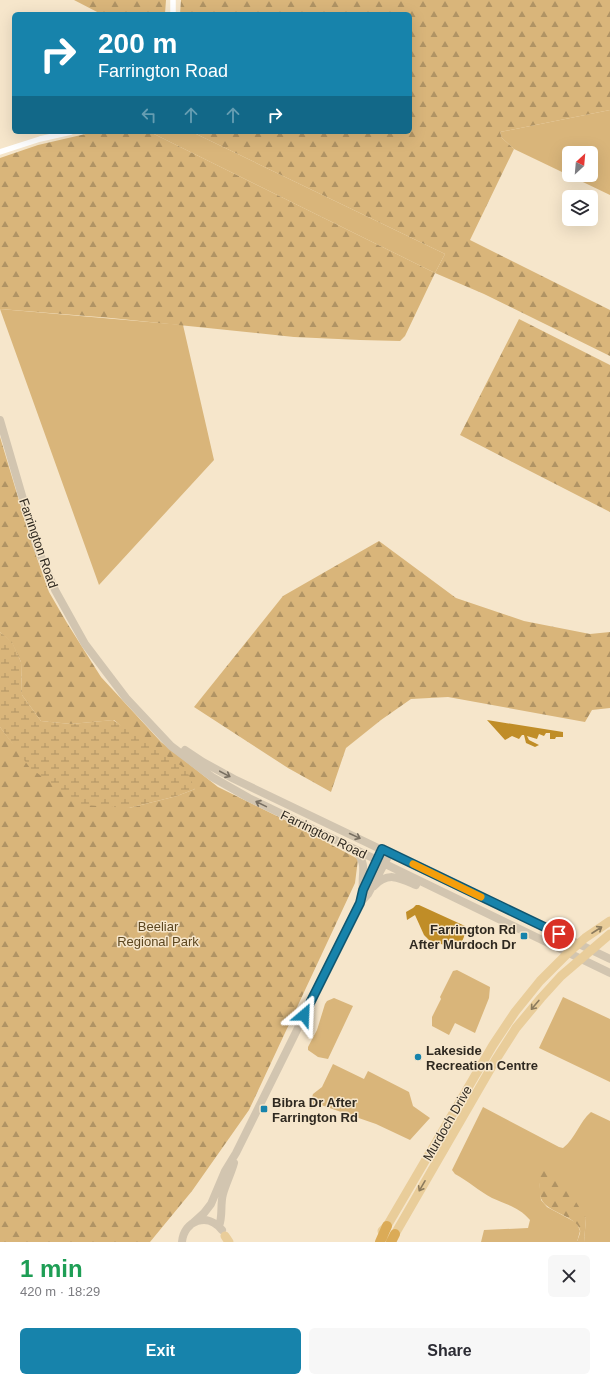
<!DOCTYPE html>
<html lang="en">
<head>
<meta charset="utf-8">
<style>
  :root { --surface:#fff; --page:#f7f7f7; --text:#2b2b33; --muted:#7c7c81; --accent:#1783ab }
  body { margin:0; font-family:Helvetica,sans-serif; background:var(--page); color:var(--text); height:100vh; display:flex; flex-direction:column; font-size:15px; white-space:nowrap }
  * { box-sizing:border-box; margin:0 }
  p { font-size:13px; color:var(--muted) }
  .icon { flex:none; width:22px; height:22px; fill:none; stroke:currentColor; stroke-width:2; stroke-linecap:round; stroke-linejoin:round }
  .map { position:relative; height:1242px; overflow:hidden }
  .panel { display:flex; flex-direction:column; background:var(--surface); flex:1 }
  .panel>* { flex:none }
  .banner { position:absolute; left:12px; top:12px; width:400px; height:122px; border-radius:6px; box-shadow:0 4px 16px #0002; background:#1783ab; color:#fff; overflow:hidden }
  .needle { width:26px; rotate:26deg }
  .controls { position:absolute; left:562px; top:146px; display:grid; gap:8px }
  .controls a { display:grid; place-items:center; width:36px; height:36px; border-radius:6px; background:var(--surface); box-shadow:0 4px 16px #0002; font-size:20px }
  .pin { position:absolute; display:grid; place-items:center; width:34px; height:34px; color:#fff; margin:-17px; border:2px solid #fff; border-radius:50%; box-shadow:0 1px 4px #0007 }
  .me { position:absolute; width:44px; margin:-22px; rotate:26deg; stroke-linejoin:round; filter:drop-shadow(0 0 3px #0008) }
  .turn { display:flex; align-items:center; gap:14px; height:84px; padding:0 20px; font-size:18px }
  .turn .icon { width:52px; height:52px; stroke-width:2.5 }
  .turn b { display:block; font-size:28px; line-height:34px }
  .lanes { display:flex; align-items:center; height:38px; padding:0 20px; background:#0003; justify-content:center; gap:20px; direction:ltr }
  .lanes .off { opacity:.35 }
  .round { display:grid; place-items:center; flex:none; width:42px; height:42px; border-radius:6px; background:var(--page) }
  .overview { display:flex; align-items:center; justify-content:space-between; height:68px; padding:0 20px }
  h1 { font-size:24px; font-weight:700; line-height:30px; color:#1e9e55 }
  .cta { display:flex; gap:8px; margin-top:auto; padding:8px 20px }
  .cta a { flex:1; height:46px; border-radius:6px; background:var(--accent); color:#fff; font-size:16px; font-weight:700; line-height:46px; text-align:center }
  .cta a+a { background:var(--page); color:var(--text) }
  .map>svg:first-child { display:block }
  .green { fill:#d9b57a; fill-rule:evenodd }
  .forest { fill:url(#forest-firs) }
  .wetland { fill:url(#wetland-marsh) }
  .water { fill:#c08d27 }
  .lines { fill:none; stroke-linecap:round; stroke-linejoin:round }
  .street { stroke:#fff; stroke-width:5.5 }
  .secondary { stroke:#d2c5b0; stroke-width:8 }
  .primary { stroke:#e9cd9a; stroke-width:9 }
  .highway { stroke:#dbab57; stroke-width:10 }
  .oneway { stroke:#786f61 }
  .oneway2 { stroke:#8c7b5d }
  .route-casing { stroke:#0f556f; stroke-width:10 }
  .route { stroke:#1783ab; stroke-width:7 }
  .slow { stroke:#f59e0b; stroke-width:7 }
  .poi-dot { fill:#1783ab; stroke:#f6e6cb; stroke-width:1.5 }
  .labels { text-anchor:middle; stroke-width:3; stroke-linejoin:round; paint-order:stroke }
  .street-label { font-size:13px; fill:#2f2920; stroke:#f6e6cb }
  .park-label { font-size:13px; fill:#5c461f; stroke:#f6e6cb }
  .poi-label { font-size:13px; font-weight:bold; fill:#2f2920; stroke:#f6e6cb; text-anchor:start }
</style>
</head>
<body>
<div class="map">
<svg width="610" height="1242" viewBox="0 0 610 1242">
  <defs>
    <pattern id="forest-firs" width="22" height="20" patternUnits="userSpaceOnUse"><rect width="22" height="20" fill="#d9b57a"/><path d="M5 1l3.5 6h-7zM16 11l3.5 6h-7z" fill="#b09364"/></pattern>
    <pattern id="wetland-marsh" width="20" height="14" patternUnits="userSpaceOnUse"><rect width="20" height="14" fill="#d9b57a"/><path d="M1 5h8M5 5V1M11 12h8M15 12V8" fill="none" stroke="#b09364"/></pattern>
  </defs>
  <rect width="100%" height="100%" fill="#f6e6cb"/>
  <path class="green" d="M 610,110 L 610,195 L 514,149 L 502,138 L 500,132 ZM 569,153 L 591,153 L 591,175 L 569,175 Z
    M 150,132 L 192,132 L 445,254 L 435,273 Z
    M 0,309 L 183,325 L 214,460 L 99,585 Z
    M 457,970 L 490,987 L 489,998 L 475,1033 L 455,1023 L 449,1035 L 432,1026 L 432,1017 L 441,999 L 440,997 L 453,971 Z
    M 563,997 L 610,1019 L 610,1082 L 539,1048 Z
    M 334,998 L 353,1006 L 328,1059 L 318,1057 L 308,1050 L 308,1047 L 317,1030 L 325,1004 L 327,1001 Z
    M 333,1064 L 364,1079 L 368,1071 L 409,1092 L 413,1106 L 430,1118 L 410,1140 L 376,1124 L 318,1104 L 311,1109 L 309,1108 L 313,1094 L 322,1087 Z
    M 483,1107 L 559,1147 L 563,1148 C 576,1138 579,1122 591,1112 L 610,1121 L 610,1242 L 584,1242 L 586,1218 L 539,1178 L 541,1200 L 547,1207 L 577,1223 L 580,1231 L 577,1242 L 481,1242 L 484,1230 L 528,1228 L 530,1220 C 519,1207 507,1205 492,1198 C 479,1191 468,1181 455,1174 L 452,1170 Z"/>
  <path class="forest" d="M 74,0 L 166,0 L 165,14 L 101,14 Z
    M 181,0 L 610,0 L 610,110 L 500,132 L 502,138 L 514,149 L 470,240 L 610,310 L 610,356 L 484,294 L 435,273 L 405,336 L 400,341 L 360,340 L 294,337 L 111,318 L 0,309 L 0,158 L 38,145 L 94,132 L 150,132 L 435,273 L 445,254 L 192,132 L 410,132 L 410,14 L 180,14 Z
    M 519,319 L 610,365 L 610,512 L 460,435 Z
    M 0,437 L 32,544 L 49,592 L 67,623 L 101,677 L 161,742 L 218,787 L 283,819 L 358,859 L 355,883 L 249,1110 L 192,1191 L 150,1242 L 0,1242 L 0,727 L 13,744 L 129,808 L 177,796 L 195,789 L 114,720 L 71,724 L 41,721 L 22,695 L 21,662 L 12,643 L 0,632 Z
    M 379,541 L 456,598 L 524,621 L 590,634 L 610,632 L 610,708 L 592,710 L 585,722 L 448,697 L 411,699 L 381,720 L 346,748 L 331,792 L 288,768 L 194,707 L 283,596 Z
    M 544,1166 L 549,1167 L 566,1186 L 586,1218 L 584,1242 L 577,1242 C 578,1238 581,1233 580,1230 C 577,1217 551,1213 543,1202 C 537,1194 542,1182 536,1175 L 538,1169 Z"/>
  <path class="wetland" d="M 0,632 L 12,642 L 21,662 L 22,695 L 41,721 L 71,724 L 113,720 L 186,769 L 195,789 L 177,796 L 129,808 L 83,805 L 30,768 L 0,727 Z"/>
  <path class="water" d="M 487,720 L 563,732 L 563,737 L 556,737 L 555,739 L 550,739 L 550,733 L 546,733 L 544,736 L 539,734 L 537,739 L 527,736 L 529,740 L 539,745 L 535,747 L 526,743 L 524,735 L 522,735 L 519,739 L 512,736 L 505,740 Z
    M 416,905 L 419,905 L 465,926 L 466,928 C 464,938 463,944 453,948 L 429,940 L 424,935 L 415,915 L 407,920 L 406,912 L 413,908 Z"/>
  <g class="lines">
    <path class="street" d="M 173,14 L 173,0
      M 0,152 L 40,139 L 71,132"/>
    <path class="secondary" d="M 0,420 L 37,547 L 55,590 L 85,644 L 126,698 L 171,746 L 212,777 L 249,798 L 610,973
      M 185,750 L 203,762 L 234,779 L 610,959
      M 356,851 C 368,866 361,872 363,889
      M 374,886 C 388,871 400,878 416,885
      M 361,901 L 363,890 L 379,856
      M 193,1223 L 204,1213 L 211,1204 L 225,1171 L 236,1153 L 360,903 L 368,894 L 390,853
      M 219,1226 C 223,1216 220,1205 223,1194 C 226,1183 231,1174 234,1163
      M 182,1242 C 184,1220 208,1212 222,1230"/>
    <path class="primary" d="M 382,1231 L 387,1226 L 493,1045 L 515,1012 L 540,981 L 567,954 L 585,938 L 610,921
      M 395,1234 L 495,1061 L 516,1028 L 541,998 L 561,976 L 610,934
      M 225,1236 L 229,1242"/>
    <path class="highway" d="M 380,1242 L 387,1226
      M 391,1242 L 395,1234"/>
  </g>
  <defs><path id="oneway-shaft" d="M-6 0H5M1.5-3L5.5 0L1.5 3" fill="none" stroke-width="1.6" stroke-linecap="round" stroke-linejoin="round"/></defs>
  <g class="oneway">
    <use href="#oneway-shaft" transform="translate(225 774) rotate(28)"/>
    <use href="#oneway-shaft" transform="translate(261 804) rotate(-154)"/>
    <use href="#oneway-shaft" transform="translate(355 836) rotate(25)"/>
  </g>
  <g class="oneway2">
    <use href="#oneway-shaft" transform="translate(597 930) rotate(-33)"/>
    <use href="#oneway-shaft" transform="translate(535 1005) rotate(130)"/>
    <use href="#oneway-shaft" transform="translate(422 1186) rotate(120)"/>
  </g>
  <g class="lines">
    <g class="route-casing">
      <path id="route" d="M 304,1015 L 360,903 L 363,890 L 382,849 L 559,934"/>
    </g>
    <use href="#route" class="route"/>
    <path class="slow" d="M 413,864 L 481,897"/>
  </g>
  <g class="poi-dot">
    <rect x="520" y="932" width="8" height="8" rx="2"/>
    <circle cx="418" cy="1057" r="4"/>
    <rect x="260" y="1105" width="8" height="8" rx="2"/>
  </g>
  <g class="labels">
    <g class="street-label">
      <text transform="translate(39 543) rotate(71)" y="5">Farrington Road</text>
      <text transform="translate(324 834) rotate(26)" y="5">Farrington Road</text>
      <text transform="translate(447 1123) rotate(-60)" y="5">Murdoch Drive</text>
    </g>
    <g class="park-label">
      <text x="158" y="931">Beeliar<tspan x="158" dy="15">Regional Park</tspan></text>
    </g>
    <g class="poi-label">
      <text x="516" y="934" text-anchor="end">Farrington Rd<tspan x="516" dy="15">After Murdoch Dr</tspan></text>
      <text x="426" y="1055">Lakeside<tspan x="426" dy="15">Recreation Centre</tspan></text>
      <text x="272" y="1107">Bibra Dr After<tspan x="272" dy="15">Farrington Rd</tspan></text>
    </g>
  </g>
</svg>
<div class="controls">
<a><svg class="needle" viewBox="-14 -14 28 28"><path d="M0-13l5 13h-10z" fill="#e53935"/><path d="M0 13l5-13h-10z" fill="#7c7c81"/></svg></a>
<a><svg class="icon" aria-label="layers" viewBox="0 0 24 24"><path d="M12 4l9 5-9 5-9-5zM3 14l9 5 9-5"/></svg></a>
</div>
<div class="pin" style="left:559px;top:934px;background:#d93025"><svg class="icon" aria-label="arrive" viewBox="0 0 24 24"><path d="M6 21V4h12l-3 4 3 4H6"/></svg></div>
<svg class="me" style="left:304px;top:1015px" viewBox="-20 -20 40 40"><path d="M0-17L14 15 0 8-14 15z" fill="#1783ab" stroke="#fff" stroke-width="4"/></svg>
<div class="banner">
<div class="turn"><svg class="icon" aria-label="right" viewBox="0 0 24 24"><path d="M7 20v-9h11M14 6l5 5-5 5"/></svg><div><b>200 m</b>Farrington Road</div></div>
<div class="lanes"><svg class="icon off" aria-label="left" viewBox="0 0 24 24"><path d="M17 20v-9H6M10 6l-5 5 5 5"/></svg><svg class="icon off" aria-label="ahead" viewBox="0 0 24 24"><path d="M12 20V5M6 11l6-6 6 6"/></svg><svg class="icon off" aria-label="ahead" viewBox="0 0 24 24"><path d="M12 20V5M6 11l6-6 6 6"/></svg><svg class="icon" aria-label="right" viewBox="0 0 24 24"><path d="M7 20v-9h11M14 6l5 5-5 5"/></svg></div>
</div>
</div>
<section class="panel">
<div class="overview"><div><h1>1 min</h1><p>420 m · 18:29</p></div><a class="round"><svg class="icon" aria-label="close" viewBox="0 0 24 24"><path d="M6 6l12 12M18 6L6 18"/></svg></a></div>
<div class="cta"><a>Exit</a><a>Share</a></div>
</section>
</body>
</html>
